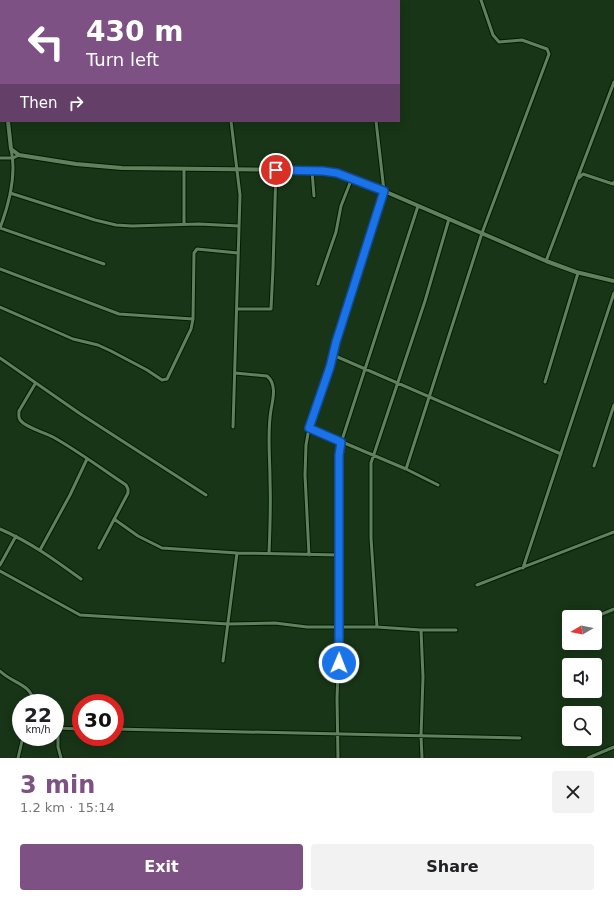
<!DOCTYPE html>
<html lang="en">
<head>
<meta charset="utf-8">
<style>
  :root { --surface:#fff; --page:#f2f2f2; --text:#202124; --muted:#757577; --accent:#7d5183 }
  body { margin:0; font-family:"DejaVu Sans",sans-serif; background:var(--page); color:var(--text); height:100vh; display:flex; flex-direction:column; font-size:15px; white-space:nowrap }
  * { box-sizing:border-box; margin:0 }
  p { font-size:13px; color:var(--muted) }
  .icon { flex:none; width:22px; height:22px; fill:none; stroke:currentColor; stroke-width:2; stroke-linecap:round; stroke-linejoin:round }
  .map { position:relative; height:758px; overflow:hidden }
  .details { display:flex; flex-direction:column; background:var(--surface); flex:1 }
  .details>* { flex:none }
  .top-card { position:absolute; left:0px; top:0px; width:400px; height:122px; box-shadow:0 2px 10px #0003; background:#7d5183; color:#fff; overflow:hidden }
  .needle { width:26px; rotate:260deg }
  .fabs { position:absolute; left:562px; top:610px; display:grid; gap:8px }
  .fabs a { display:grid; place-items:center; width:40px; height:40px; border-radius:4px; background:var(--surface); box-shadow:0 2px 10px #0003; font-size:20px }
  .speed { position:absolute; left:12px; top:694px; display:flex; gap:8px; font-size:20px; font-weight:700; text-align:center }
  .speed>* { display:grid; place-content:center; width:52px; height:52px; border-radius:50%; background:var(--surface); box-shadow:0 2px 10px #0003; line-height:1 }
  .speed small { font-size:10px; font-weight:400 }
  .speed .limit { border:6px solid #d22; background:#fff; color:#111 }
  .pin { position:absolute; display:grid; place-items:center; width:34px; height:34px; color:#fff; margin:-17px; border:2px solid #fff; border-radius:50%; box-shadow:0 1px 4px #0007 }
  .me { position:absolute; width:44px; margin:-22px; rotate:1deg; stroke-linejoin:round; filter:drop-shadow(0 0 3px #0008) }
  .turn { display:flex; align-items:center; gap:14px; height:84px; padding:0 20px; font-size:18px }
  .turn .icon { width:52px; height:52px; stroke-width:2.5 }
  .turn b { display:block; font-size:28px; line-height:34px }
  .then { display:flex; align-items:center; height:38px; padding:0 20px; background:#0003; gap:8px; font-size:15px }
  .round { display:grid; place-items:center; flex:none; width:42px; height:42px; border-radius:4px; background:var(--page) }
  .overview { display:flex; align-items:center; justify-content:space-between; height:68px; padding:0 20px }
  h1 { font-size:24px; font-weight:600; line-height:30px; color:var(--accent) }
  .action { display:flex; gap:8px; margin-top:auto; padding:8px 20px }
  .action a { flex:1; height:46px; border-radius:4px; background:var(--accent); color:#fff; font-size:16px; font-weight:600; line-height:46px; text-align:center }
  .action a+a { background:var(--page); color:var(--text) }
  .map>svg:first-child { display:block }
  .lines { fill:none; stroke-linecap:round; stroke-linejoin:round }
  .minor-casing { stroke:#011c02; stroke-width:5 }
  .tertiary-casing { stroke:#011c02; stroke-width:6 }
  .minor { stroke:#60805e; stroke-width:3 }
  .tertiary { stroke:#60805e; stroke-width:4 }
  .route-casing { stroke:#114b97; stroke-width:10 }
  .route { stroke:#1a73e8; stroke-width:7 }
</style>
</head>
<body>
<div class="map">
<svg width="614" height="758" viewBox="0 0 614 758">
  <rect width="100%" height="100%" fill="#183517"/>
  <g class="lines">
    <g class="minor-casing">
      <path id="minor" d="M 391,1 L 392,0
        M 231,121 L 240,195 L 233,427
        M 0,158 L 13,158 L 19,155
        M 312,171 L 314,196
        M 579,178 L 583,174 L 613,184 L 614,182
        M 10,193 L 95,220 L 116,225 L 132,226 L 199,224 L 239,226
        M 184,224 L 184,169
        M 0,228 L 104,264
        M 0,228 C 9,204 17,175 11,149
        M 546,261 L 614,82
        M 0,269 L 119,314 L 193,319
        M 318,284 L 336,232 L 341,206 L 352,178
        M 0,307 L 73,339 L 98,345 L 111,351 L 147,370 L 162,380 L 167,379 L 191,329 L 193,319 L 194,253 L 197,249 L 238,253
        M 237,309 L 271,309 L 273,268 L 276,170
        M 333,355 L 561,454
        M 0,358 L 79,413 L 206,495
        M 235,373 L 267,376 C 277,384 273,399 271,410 C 267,433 270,457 270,480 C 271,505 270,529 269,554
        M 545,382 L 578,273
        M 35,384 L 19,411 C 19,414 18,417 20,420 C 26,428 44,432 53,437 C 78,451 102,469 126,485 L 128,489 L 128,493 L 99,548
        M 309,428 L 406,469 L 438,485
        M 594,466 L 614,405
        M 406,469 L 482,233 L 549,54 L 547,49 L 522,40 L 499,42 L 493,35 L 481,0
        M 114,519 L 138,536 L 162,548 L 237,553 L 339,555
        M 0,529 C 30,542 55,560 81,579
        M 40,550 L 70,495 L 87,459
        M 309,555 L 305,475 L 306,445 L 309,428 L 330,367 L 335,342 L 384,191 L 376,121
        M 0,565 L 16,536
        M 523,568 L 614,293
        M 0,571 L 80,615 L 228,624 L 275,623 L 307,627 L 377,627 L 421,630 L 456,630
        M 477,585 L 614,532
        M 595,617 L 614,609
        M 377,627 L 371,538 L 371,463 L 425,301 L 449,219
        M 421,630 L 423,677 L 421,736 L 422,758
        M 223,661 L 237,553
        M 0,671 C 13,684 31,683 34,703
        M 55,728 L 81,729
        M 58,729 L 58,747 L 61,758
        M 115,729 L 520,738
        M 18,758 L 23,737
        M 338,758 L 337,698 L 340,623 L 339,455 L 341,443 L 418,206
        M 588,758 L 614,747"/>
    </g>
    <g class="tertiary-casing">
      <path id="tertiary" d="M 0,63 L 1,68
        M 8,121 L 11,149 L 19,155 L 76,164 L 122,168 L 306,170 L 337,173 L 384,191 L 546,261 L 576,272 L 614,281"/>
    </g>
    <use href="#minor" class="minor"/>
    <use href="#tertiary" class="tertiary"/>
  </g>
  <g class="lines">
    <g class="route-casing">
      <path id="route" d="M 276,170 L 323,171 L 337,173 L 384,191 L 336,342 L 330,367 L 309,428 L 341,442 L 339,455 L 339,663"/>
    </g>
    <use href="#route" class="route"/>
  </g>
</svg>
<div class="fabs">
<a><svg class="needle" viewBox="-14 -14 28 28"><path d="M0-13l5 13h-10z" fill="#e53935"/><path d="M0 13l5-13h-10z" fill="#757577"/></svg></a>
<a><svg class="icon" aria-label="sound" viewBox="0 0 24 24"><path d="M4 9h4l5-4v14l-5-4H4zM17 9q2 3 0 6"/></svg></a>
<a><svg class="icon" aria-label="search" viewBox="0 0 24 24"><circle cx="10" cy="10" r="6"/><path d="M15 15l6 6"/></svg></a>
</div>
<div class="speed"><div>22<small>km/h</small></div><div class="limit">30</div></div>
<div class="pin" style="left:276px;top:170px;background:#d93025"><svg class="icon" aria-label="arrive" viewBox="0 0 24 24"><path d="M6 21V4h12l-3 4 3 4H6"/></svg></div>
<svg class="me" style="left:339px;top:663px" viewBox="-20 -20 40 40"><circle r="17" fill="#1a73e8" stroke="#fff" stroke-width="3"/><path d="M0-11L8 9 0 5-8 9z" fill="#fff"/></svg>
<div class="top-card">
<div class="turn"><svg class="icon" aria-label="left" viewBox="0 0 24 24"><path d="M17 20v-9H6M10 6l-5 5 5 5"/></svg><div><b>430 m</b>Turn left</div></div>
<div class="then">Then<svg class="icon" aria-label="right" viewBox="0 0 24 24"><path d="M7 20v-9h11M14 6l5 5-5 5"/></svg></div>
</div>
</div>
<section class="details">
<div class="overview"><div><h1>3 min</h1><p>1.2 km · 15:14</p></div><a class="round"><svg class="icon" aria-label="close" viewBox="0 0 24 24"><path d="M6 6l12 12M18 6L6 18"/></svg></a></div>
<div class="action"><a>Exit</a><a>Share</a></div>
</section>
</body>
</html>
